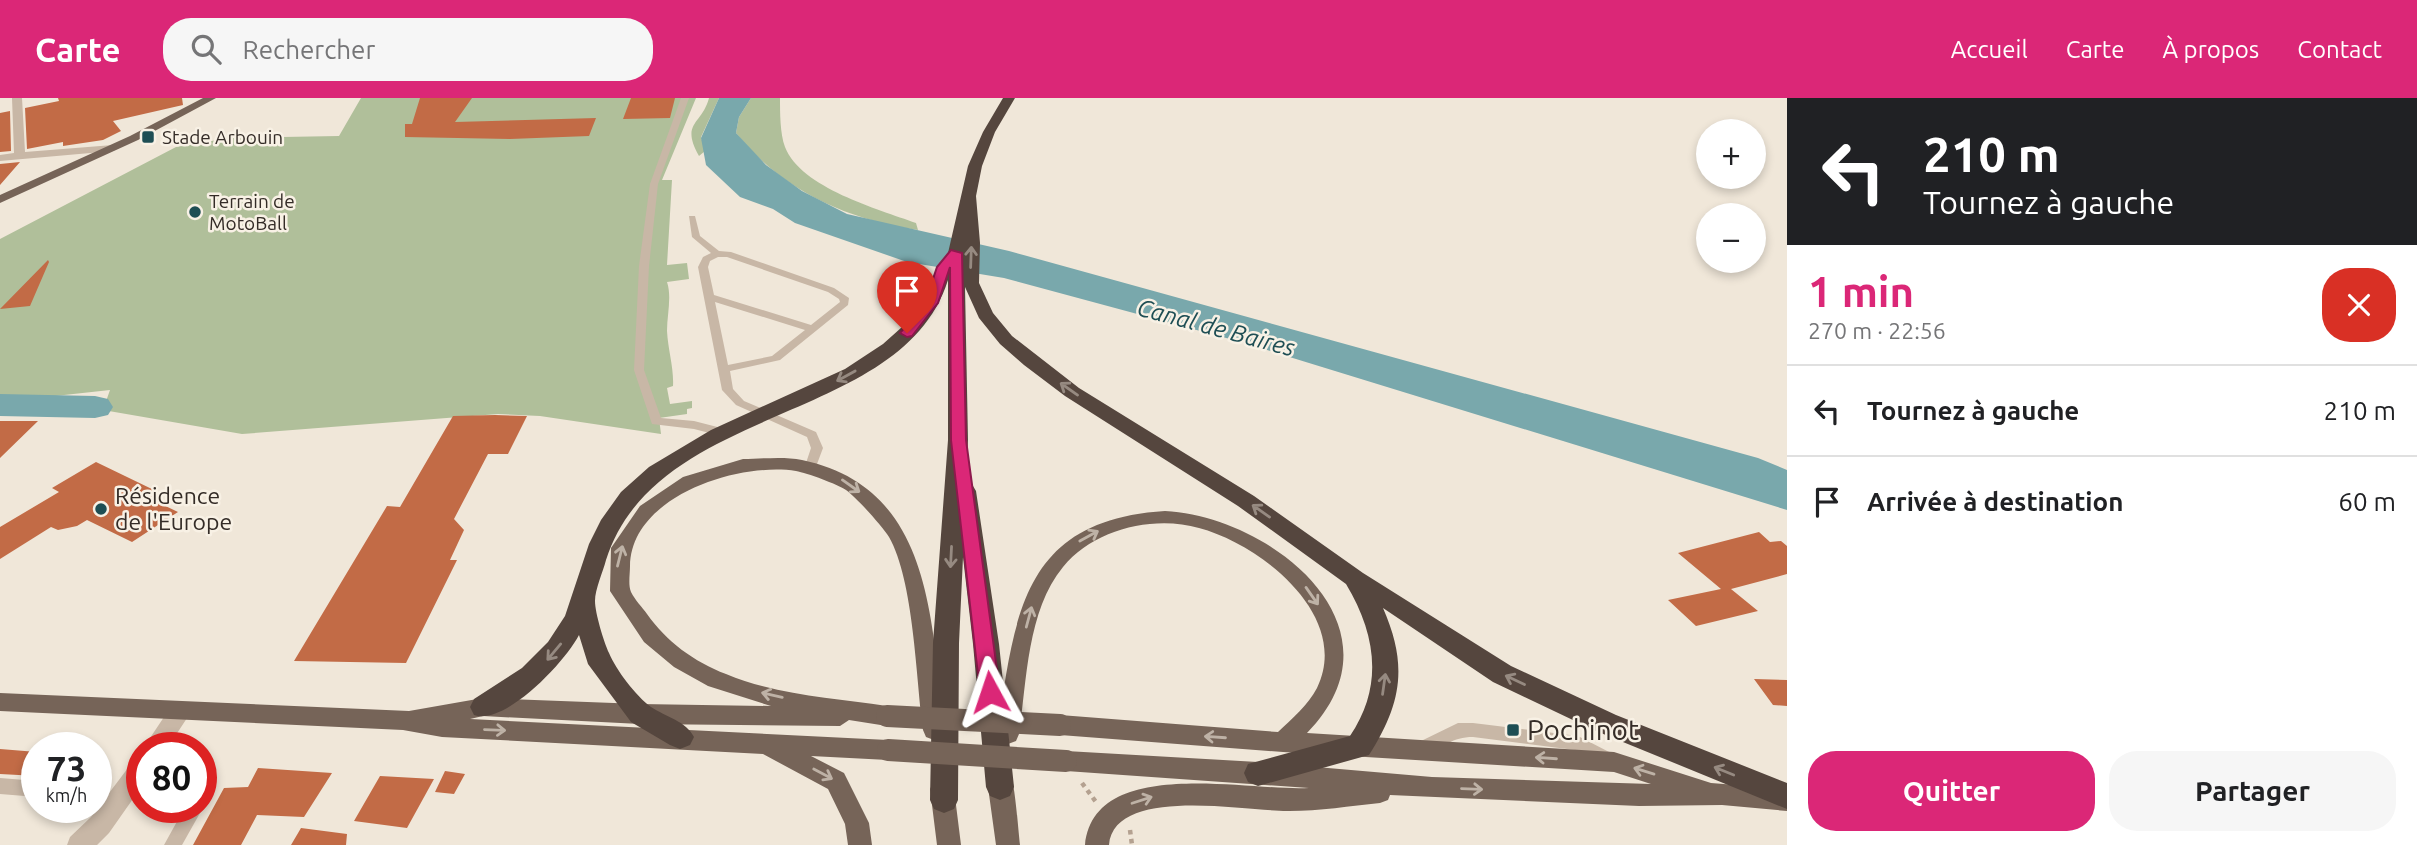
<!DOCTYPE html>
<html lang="fr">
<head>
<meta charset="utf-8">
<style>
  :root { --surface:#fff; --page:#f6f6f6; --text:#202124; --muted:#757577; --line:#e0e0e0; --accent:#db2777 }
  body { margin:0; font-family:Ubuntu,sans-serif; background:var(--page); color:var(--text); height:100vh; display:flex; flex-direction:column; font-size:26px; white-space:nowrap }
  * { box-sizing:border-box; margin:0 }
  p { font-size:23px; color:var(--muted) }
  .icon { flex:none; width:38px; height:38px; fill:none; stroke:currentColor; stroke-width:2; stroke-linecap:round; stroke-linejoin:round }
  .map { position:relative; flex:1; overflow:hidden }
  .details { display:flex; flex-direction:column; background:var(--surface); width:630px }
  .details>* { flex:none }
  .banner { background:#202124; color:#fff; overflow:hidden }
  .tools { position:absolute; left:1696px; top:21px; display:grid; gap:14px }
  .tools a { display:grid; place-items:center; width:70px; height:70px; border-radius:50%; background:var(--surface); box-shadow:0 4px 10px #0003; font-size:35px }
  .speed { position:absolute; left:21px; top:634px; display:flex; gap:14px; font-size:35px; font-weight:700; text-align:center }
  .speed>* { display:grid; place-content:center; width:91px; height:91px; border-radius:50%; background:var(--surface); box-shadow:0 4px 10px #0003; line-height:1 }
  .speed small { font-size:18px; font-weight:400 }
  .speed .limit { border:10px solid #d22; background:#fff; color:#111 }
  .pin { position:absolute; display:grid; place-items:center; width:60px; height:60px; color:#fff; margin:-72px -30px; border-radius:50% 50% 50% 0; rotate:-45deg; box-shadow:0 0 7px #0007 }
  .pin .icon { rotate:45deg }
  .me { position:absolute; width:77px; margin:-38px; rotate:355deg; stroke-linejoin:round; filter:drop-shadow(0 0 5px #0008) }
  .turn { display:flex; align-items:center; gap:24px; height:147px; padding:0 21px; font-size:32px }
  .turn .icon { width:91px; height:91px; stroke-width:2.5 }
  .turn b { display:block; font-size:49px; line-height:60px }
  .round { display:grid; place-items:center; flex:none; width:74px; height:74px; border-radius:28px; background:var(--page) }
  .head { display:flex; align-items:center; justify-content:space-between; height:119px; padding:0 21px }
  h1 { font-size:42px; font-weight:700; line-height:52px; color:var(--accent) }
  .cta { display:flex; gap:14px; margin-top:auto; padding:14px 21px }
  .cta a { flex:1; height:80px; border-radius:28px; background:var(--accent); color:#fff; font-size:28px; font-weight:700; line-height:80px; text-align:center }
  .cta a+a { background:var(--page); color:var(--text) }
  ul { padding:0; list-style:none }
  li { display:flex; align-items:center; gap:21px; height:91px; padding:0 21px; border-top:2px solid var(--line) }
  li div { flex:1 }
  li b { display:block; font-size:26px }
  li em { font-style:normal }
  header { display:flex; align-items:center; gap:42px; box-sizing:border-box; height:98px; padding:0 35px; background:var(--accent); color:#fff }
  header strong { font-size:33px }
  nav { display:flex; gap:38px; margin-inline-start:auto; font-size:24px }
  .search { width:490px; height:63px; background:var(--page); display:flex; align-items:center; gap:18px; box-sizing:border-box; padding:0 24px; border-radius:28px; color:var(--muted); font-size:26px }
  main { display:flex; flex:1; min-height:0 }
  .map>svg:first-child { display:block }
  .green { fill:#b0bf9a }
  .water { fill:#79a8ac }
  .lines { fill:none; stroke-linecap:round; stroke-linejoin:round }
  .river { fill:#79a8ac; fill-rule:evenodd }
  .building { fill:#c26b46 }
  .path { stroke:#b4a190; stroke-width:4.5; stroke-dasharray:4.5 4.5; stroke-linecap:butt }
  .lane { fill:#c8b7a6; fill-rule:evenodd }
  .street { fill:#c8b7a6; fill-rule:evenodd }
  .primary { fill:#766458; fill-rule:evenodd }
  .highway { fill:#55463e; fill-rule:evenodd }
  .primary-bridge { stroke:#766458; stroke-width:22 }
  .oneway { stroke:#968a81 }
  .oneway2 { stroke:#beb2a6 }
  .route { fill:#db2777; stroke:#8e194d; stroke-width:2 }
  .poi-dot { fill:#1e4e54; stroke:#f8f1e5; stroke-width:2.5 }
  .labels { text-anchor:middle; stroke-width:5; stroke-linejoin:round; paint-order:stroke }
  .far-poi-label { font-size:19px; fill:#342c27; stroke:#f8f1e5; text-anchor:start }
  .poi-label { font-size:23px; fill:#342c27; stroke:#f8f1e5; text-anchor:start }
  .water-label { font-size:24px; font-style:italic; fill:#1e4e54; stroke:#f8f1e5 }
  .near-poi-label { font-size:28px; fill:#342c27; stroke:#f8f1e5; text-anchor:start }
</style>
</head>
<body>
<header>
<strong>Carte</strong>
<div class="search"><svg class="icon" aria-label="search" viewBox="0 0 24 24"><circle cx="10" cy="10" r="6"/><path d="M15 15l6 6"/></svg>Rechercher</div>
<nav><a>Accueil</a><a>Carte</a><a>À propos</a><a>Contact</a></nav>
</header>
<main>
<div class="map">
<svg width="1787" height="747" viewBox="0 0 1787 747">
  <rect width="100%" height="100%" fill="#f0e7d9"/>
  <path class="green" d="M 361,0 L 696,0 L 662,82 L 672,82 L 667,167 L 687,165 L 689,181 L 667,184 C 672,199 667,217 667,233 C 668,252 674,270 673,288 L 667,290 L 670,306 L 692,303 L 692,310 L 687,311 L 687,316 L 659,320 L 661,336 L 540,318 L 498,316 L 242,336 L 103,312 L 110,292 L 0,304 L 0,141 L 176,49 L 229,40 L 339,38 Z
    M 709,0 L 719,0 L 701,39 L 705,53 L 699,58 C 680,24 702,27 709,0 Z
    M 751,0 L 780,0 C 780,14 780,36 785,49 C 801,90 878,111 916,125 L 918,132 C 846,121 783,93 736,35 L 739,19 Z"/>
  <path class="water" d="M 719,0 L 751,0 L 739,19 L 736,35 L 766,67 L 802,93 L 847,116 L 1009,153 L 1758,360 L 1787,372 L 1787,412 L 1241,244 L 1004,180 L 907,164 L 795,125 L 773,111 L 740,99 L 706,67 L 701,40 Z"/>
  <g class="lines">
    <path class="river" d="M 0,296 L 95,298 L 108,301 L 113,309 L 108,317 L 95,320 L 0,318 Z"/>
  </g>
  <path class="building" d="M 58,0 L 182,0 L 183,7 L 113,23 L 121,33 L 103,42 L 63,48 L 63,44 L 27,51 L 25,10 L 59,3 Z
    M 420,0 L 472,0 L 455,24 L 596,20 L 589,38 L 510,41 L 405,39 L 405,26 L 412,26 Z
    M 631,0 L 675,0 L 670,20 L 623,21 Z
    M 10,13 L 11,53 L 0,54 L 0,15 Z
    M 20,64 L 0,87 L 0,66 Z
    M 48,162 L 49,164 L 30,208 L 0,211 Z
    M 495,317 L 527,318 L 508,356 L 488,356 L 454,421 L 464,432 L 450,462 L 457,462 L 406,565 L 294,563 L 387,408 L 400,409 L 453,318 Z
    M 0,323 L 38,323 L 0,360 Z
    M 96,364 L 156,393 L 155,403 L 178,414 L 132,444 L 87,422 L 77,428 L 58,432 L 51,429 L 0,461 L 0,429 L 59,394 L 52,390 Z
    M 1759,434 L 1770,444 L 1781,443 L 1787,448 L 1787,476 L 1731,491 L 1758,513 L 1696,528 L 1668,502 L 1721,491 L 1678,455 Z
    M 1754,581 L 1787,582 L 1787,608 L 1773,607 Z
    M 0,651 L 37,654 L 37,678 L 0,676 Z
    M 258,670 L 332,675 L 304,719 L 257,717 L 241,747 L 193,747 L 224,690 L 248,689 Z
    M 445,673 L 465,676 L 454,696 L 435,694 Z
    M 380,678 L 434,681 L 407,730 L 354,723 Z
    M 301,730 L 347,736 L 346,747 L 291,747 Z"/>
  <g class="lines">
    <path class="path" d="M 1082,685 L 1096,704
      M 1130,732 L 1132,747"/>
    <path class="lane" d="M 681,0 L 689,0 L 658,86 L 649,168 L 644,272 L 661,320 L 694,323 L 729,332 L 731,335 L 725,339 L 694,331 L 652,326 L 634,272 L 639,168 L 650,86 Z
      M 689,118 L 695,118 L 700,138 L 719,153 L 731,154 L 834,190 L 849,200 L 848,207 L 780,262 L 730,273 L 733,291 L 744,303 L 816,334 L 823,350 L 814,374 L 806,374 L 804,371 L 811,350 L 807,339 L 736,307 L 722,292 L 698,169 L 703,159 L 711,155 L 692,139 ZM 718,159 L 727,159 L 828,194 L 839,201 L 840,204 L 811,227 L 714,197 L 708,169 L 710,163 ZM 715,204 L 805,232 L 772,258 L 728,267 Z
      M 1458,625 L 1473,625 L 1578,638 L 1613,656 L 1615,661 L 1613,666 L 1607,668 L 1575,652 L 1473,639 C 1452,639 1444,649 1425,656 L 1419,654 L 1417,649 L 1419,644 Z
      M 0,680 L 37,683 L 37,699 L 0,696 Z
      M 205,682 L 211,685 L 213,690 L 207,702 L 201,705 L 201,684 Z
      M 201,706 L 202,709 L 200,715 L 182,747 L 164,747 L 185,709 L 201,709 Z"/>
    <path class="street" d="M 12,0 L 22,0 L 25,54 L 113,47 L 119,50 L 113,53 L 0,63 L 0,57 L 14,55 Z
      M 180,604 L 188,607 L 191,614 L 168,649 L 144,649 L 172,607 Z
      M 142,659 L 142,688 L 109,735 L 97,747 L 67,747 L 70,739 L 91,719 L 134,662 Z"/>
    <path class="primary" d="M 203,0 L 216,0 L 138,42 L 0,105 L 0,97 L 130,38 Z
      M 743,361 C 761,361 783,358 802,362 C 935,390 930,525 945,632 L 942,639 L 934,642 L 926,639 L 923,632 C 916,580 914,483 889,439 C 882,428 857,400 846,392 C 837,386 807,375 796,373 C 738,364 631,398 630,468 C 630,476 628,487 631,494 C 635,502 642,509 647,516 C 666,543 694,564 726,576 C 776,597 834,600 887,608 L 895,611 L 898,618 L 895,625 L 887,628 L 849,622 L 840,628 L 640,626 L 483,618 L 470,621 L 888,642 L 896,645 L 900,652 L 896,659 L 888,662 L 811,658 L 844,675 L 869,725 L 872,747 L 848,747 L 845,726 L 828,691 L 763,656 L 442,639 L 403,632 L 0,613 L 0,595 L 409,613 L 483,600 L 640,606 L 771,608 L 708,588 L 674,569 L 644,544 L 610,493 L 611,450 L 640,408 L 683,379 Z
      M 1165,413 C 1273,419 1410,530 1307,635 L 1614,654 L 1711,685 L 1787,691 L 1787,713 L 1722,707 L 1639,708 L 1390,697 L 1388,702 L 1380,705 C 1350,708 1320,713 1289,713 C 1251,714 1114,686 1109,747 L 1085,747 C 1094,656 1251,694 1309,690 L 1066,673 L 1058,670 L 1054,663 L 1058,656 L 1066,653 L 1258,664 L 1432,679 L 1651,686 L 1614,674 L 1283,654 L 1060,637 L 1052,634 L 1049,627 L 1052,620 L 1060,617 L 1278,634 C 1292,621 1308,607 1317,590 C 1352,518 1260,446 1199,430 C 1154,417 1094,431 1063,469 C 1027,513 1027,582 1019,636 L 1016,643 L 1008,646 L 1000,643 L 997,636 C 1015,518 1021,422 1165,413 Z
      M 1001,667 L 1009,670 C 1015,683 1018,730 1020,747 L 996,747 L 988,689 L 993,670 Z
      M 942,680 L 950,683 L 954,691 L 961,747 L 937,747 L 930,691 L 934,683 Z"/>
    <path class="highway" d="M 1003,0 L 1015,0 L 995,34 L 982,68 L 976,98 L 980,145 L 979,185 L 993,215 L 1012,238 L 1079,290 L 1254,398 L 1363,475 L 1511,568 L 1616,617 L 1787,685 L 1787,711 L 1596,633 L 1493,584 L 1383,510 C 1408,567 1402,605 1369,657 L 1258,688 L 1248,684 L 1244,675 L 1248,666 L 1350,638 C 1384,588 1376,536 1346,486 L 1238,408 L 1065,298 L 1024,267 L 1000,246 L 979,220 L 965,189 L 968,342 L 966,386 L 973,388 L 976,393 L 999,546 L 1014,689 L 1010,698 L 1000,702 L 990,698 L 986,689 L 973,546 L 963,459 L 959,545 L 958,702 L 954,711 L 944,715 L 934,711 L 930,702 L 933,545 L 948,342 L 948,182 C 902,328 657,303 606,462 C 603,474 595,491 595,503 C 595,515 604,544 609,555 C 616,572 636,598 651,609 C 666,619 686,623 694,639 L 690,647 L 680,651 L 670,647 L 631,624 L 588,566 L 579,537 C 565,564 505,628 474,617 L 470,609 L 474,601 L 522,570 L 548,544 L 565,518 L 589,446 L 601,422 L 621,394 L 649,369 L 711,332 L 845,271 L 883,246 L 911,221 L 925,202 L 937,169 L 948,155 L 968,68 L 983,34 Z"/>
    <path class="primary-bridge" d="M 887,618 L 1060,627
      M 888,652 L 1066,663"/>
  </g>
  <defs><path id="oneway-shaft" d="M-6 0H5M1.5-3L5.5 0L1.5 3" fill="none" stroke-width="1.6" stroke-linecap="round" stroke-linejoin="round" transform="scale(1.75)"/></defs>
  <g class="oneway">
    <use href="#oneway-shaft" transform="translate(971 159) rotate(-88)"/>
    <use href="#oneway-shaft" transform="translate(846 278) rotate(151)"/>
    <use href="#oneway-shaft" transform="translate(1069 291) rotate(-145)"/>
    <use href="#oneway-shaft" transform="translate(1261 413) rotate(-145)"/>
    <use href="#oneway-shaft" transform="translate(951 459) rotate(93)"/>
    <use href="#oneway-shaft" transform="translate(554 554) rotate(130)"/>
    <use href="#oneway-shaft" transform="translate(1515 582) rotate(-155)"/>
    <use href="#oneway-shaft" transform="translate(1384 586) rotate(-82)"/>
    <use href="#oneway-shaft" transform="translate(1724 673) rotate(-158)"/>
  </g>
  <g class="oneway2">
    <use href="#oneway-shaft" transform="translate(851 388) rotate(35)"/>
    <use href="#oneway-shaft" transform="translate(1089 438) rotate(-29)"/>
    <use href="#oneway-shaft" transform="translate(620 458) rotate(-76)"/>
    <use href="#oneway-shaft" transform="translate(1312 498) rotate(55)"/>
    <use href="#oneway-shaft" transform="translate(1029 519) rotate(-75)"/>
    <use href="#oneway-shaft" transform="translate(772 597) rotate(-167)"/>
    <use href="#oneway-shaft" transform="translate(495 632) rotate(2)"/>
    <use href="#oneway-shaft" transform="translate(1215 639) rotate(-176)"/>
    <use href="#oneway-shaft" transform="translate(1546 660) rotate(-176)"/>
    <use href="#oneway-shaft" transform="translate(1644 673) rotate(-163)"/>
    <use href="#oneway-shaft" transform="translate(823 676) rotate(28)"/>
    <use href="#oneway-shaft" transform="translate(1472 691) rotate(2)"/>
    <use href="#oneway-shaft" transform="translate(1142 702) rotate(-18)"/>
  </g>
  <path class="route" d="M 951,152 L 962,155 L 966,342 L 1000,594 L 997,600 L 990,602 L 983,600 L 980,594 L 951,342 L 950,169 L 938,205 L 912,238 L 907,239 L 900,235 L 925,205 L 937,169 Z"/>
  <g class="poi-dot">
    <rect x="141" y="32" width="14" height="14" rx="3.5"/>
    <circle cx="195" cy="114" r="7"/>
    <circle cx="101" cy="411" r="7"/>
    <rect x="1506" y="625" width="14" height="14" rx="3.5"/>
  </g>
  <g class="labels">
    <g class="far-poi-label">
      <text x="162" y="46">Stade Arbouin</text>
      <text x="209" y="110">Terrain de<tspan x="209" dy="22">MotoBall</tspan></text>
    </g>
    <g class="poi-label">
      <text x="115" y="406">Résidence<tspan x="115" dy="26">de l'Europe</tspan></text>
    </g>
    <g class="water-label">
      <text transform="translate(1216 230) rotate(15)" y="8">Canal de Baires</text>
    </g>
    <g class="near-poi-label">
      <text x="1527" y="642">Pochinot</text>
    </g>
  </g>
</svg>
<div class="tools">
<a>+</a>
<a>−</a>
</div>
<div class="speed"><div>73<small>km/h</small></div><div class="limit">80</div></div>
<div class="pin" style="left:907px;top:235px;background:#d93025"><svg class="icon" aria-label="arrive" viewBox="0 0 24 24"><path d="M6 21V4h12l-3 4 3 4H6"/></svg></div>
<svg class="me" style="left:990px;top:594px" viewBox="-20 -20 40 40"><path d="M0-17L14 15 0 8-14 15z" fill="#db2777" stroke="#fff" stroke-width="4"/></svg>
</div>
<section class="details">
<div class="banner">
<div class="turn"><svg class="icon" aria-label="left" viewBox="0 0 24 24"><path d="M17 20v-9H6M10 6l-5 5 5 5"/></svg><div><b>210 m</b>Tournez à gauche</div></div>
</div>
<div class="head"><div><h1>1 min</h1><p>270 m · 22:56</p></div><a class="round" style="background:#d93025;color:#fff"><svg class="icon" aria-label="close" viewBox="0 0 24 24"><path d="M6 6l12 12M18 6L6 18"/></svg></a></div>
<ul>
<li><svg class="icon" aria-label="left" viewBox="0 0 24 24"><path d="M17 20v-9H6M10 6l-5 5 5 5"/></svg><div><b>Tournez à gauche</b></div><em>210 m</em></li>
<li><svg class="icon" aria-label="arrive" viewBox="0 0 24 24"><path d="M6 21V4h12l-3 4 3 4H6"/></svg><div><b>Arrivée à destination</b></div><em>60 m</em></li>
</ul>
<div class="cta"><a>Quitter</a><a>Partager</a></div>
</section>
</main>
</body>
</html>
